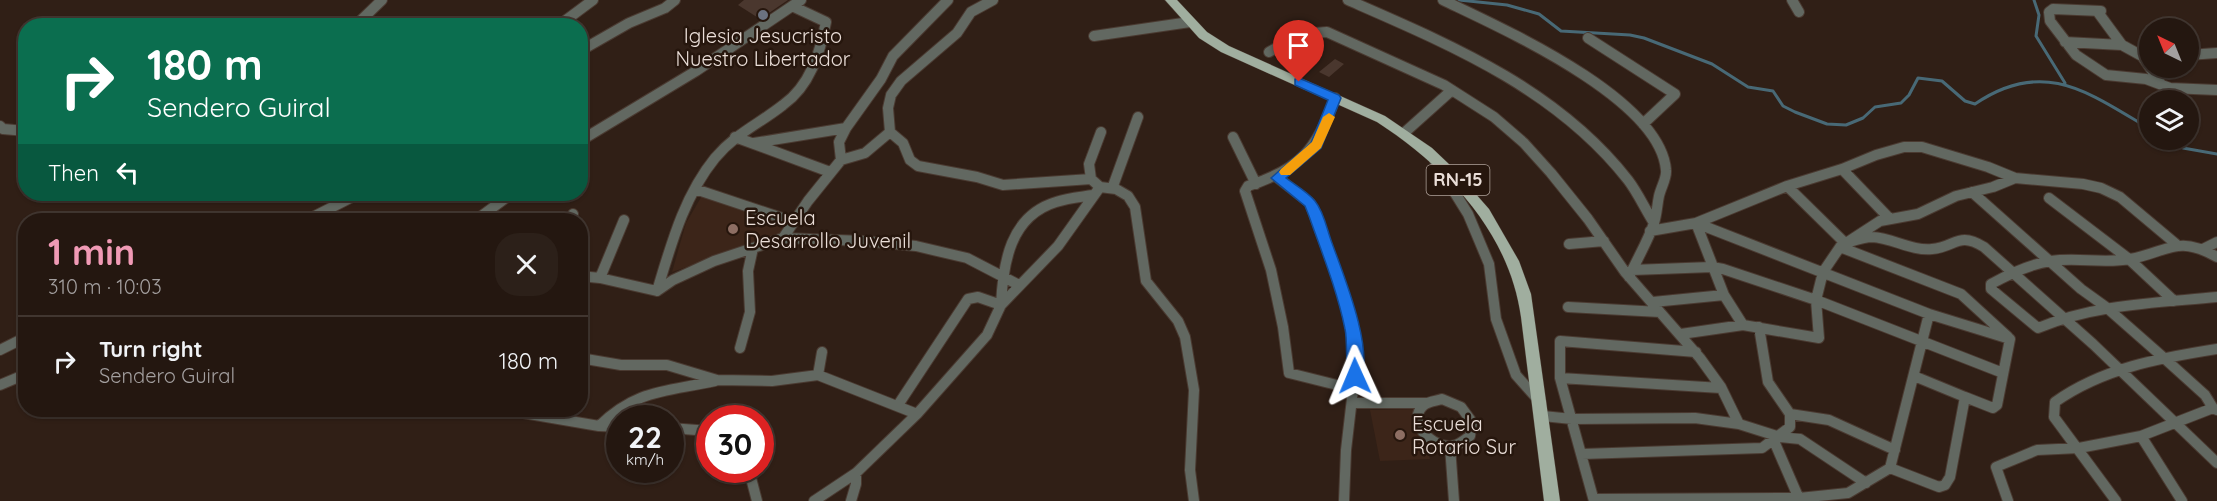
<!DOCTYPE html>
<html lang="en">
<head>
<meta charset="utf-8">
<style>
  :root { --surface:#241710; --page:#2c2019; --text:#f1f3f6; --muted:#a39f9f; --line:#413630; --accent:#f09ab5 }
  body { margin:0; font-family:Quicksand,sans-serif; background:var(--page); color:var(--text); height:100vh; display:flex; flex-direction:column; font-size:22px; white-space:nowrap }
  * { box-sizing:border-box; margin:0 }
  p { font-size:20px; color:var(--muted) }
  .icon { flex:none; width:33px; height:33px; fill:none; stroke:currentColor; stroke-width:2; stroke-linecap:round; stroke-linejoin:round }
  .map { position:relative; flex:1; overflow:hidden }
  .side { position:absolute; left:18px; top:213px; width:570px; height:204px; display:flex; flex-direction:column; background:var(--surface); border-radius:24px; box-shadow:0 2px 4px #0004,0 0 0 2px var(--line) }
  .side>* { flex:none }
  .top-card { position:absolute; left:18px; top:18px; width:570px; height:183px; border-radius:24px; box-shadow:0 2px 4px #0004,0 0 0 2px var(--line); background:#0b6e4f; color:#fff; overflow:hidden }
  .needle { width:39px; rotate:317deg }
  .controls { position:absolute; left:2139px; top:18px; display:grid; gap:12px }
  .controls a { display:grid; place-items:center; width:60px; height:60px; border-radius:50%; background:var(--surface); box-shadow:0 2px 4px #0004,0 0 0 2px var(--line); font-size:30px }
  .speed { position:absolute; left:606px; top:405px; display:flex; gap:12px; font-size:30px; font-weight:700; text-align:center }
  .speed>* { display:grid; place-content:center; width:78px; height:78px; border-radius:50%; background:var(--surface); box-shadow:0 2px 4px #0004,0 0 0 2px var(--line); line-height:1 }
  .speed small { font-size:15px; font-weight:400 }
  .speed .limit { border:9px solid #d22; background:#fff; color:#111 }
  .pin { position:absolute; display:grid; place-items:center; width:51px; height:51px; color:#fff; margin:-62px -26px; border-radius:50% 50% 50% 0; rotate:-45deg; box-shadow:0 0 6px #0007 }
  .pin .icon { rotate:45deg }
  .me { position:absolute; width:66px; margin:-33px; rotate:359deg; stroke-linejoin:round; filter:drop-shadow(0 0 4px #0008) }
  .turn { display:flex; align-items:center; gap:21px; height:126px; padding:0 30px; font-size:27px }
  .turn .icon { width:78px; height:78px; stroke-width:2.5 }
  .turn b { display:block; font-size:42px; line-height:51px }
  .then { display:flex; align-items:center; height:57px; padding:0 30px; background:#0003; gap:12px; font-size:22px }
  .round { display:grid; place-items:center; flex:none; width:63px; height:63px; border-radius:24px; background:var(--page) }
  .overview { display:flex; align-items:center; justify-content:space-between; height:102px; padding:0 30px }
  h1 { font-size:36px; font-weight:700; line-height:45px; color:var(--accent) }
  ul { padding:0; list-style:none }
  li { display:flex; align-items:center; gap:18px; height:90px; padding:0 30px; border-top:2px solid var(--line) }
  li div { flex:1 }
  li b { display:block; font-size:22px }
  li em { font-style:normal }
  .map>svg:first-child { display:block }
  .built { fill:#3c2519 }
  .lines { fill:none; stroke-linecap:round; stroke-linejoin:round }
  .stream { stroke:#486976; stroke-width:3 }
  .building { fill:#4a372e }
  .minor-casing { stroke:#4a3a31; stroke-width:12 }
  .major-casing { stroke:#4a3a31; stroke-width:1 }
  .minor { stroke:#626861; stroke-width:10 }
  .major { fill:#a0ae9f; fill-rule:evenodd }
  .route { fill:#1a73e8; stroke:#114b97; stroke-width:1.5 }
  .slow { fill:#f59e0b }
  .worship-dot { fill:#6b7280; stroke:#26160d; stroke-width:2 }
  .education-dot { fill:#8d6e63; stroke:#26160d; stroke-width:2 }
  .labels { text-anchor:middle; stroke-width:5; stroke-linejoin:round; paint-order:stroke }
  .shield { fill:#26160d; stroke:#afa29b; stroke-width:1.5 }
  .shield-label { font-size:18px; font-weight:bold; fill:#eaded8 }
  .poi-label { font-size:20px; fill:#eaded8; stroke:#26160d; text-anchor:start }
</style>
</head>
<body>
<div class="map">
<svg width="2217" height="501" viewBox="0 0 2217 501">
  <rect width="100%" height="100%" fill="#301f16"/>
  <path class="built" d="M 703,194 L 786,221 L 779,236 L 672,272 L 686,223 Z
    M 1419,409 L 1430,459 L 1380,461 L 1370,410 Z"/>
  <g class="lines">
    <path class="stream" d="M 1459,0 L 1507,5 L 1539,14 L 1561,31 L 1630,35 L 1644,38 L 1712,64 L 1748,87 L 1773,91 L 1783,106 L 1795,112 L 1827,124 L 1846,125 L 1863,118 L 1875,107 L 1901,103 L 1909,95 L 1918,78 L 1942,81 L 1965,101 L 1975,104 C 2044,57 2089,93 2150,129
      M 2034,0 L 2039,15 L 2036,36 L 2065,83
      M 2169,140 L 2183,148 L 2217,154"/>
  </g>
  <path class="building" d="M 744,0 L 788,0 L 760,19 L 738,5 Z
    M 1335,59 L 1344,64 L 1329,77 L 1319,72 Z"/>
  <g class="lines">
    <g class="minor-casing">
      <path id="minor" d="M 993,0 L 971,12 L 957,33 L 901,81 L 891,95 L 888,108 L 890,132 L 903,143 L 910,160 L 918,166 L 977,177 L 1003,185 L 1091,179 L 1100,187 L 1116,189 L 1128,196 L 1135,207 L 1146,281 L 1178,321 L 1185,337 L 1194,390 L 1190,470 L 1194,501
        M 1348,0 C 1451,45 1557,89 1628,180 C 1638,193 1645,209 1654,223
        M 1443,0 C 1501,28 1660,98 1666,170 C 1667,178 1661,187 1659,196 C 1657,205 1657,214 1654,223 C 1648,241 1637,259 1629,277
        M 1792,0 L 1799,12
        M 2097,11 L 2122,45 L 2142,56 L 2161,84
        M 2101,11 L 2053,9 L 2049,12 L 2050,21 L 2076,55 L 2106,75 L 2146,79 L 2170,88 L 2217,90
        M 355,26 L 382,0
        M 558,26 L 593,0
        M 1094,36 L 1190,22
        M 1588,38 L 1675,94 L 1643,124
        M 2065,42 L 2122,45
        M 580,51 L 629,23 L 665,8 L 675,0
        M 1269,52 L 1301,34 L 1327,32 L 1444,85 L 1494,117 L 1524,143 L 1551,173 L 1588,219 L 1625,272 L 1700,358 L 1721,387 L 1739,424
        M 2188,55 L 2217,53
        M 1335,98 C 1317,150 1300,169 1248,186 L 1245,191 L 1271,270 L 1283,327 L 1289,373 L 1353,389
        M 0,126 L 3,129 L 26,131
        M 1404,133 L 1452,90
        M 735,137 L 830,172
        M 1233,137 L 1256,184
        M 580,141 L 696,71 L 801,0
        M 754,143 L 846,128
        M 841,160 L 839,142 L 846,128 L 881,79 L 893,56 L 948,0
        M 1435,161 L 1468,214 L 1489,264 L 1496,319 L 1516,375 L 1541,403
        M 1842,169 L 1890,219
        M 1278,178 L 1310,203 L 1344,296 L 1353,332 L 1356,364 L 1346,450 L 1344,501
        M 1091,179 L 1089,164 L 1101,132
        M 1113,186 L 1138,117
        M 1787,186 L 1845,243
        M 695,189 L 794,222
        M 1972,192 L 2081,289 L 2106,307 L 2164,358 L 2205,395 L 2213,408
        M 2049,198 L 2129,259 L 2174,301
        M 307,220 L 358,194
        M 476,220 L 511,194
        M 570,220 L 573,214
        M 1696,223 L 1929,314 L 2010,339
        M 1696,223 L 1724,295 L 1743,325
        M 1650,231 L 1696,223 L 1787,186 L 1842,169 L 1876,155 L 1904,147 L 1922,147 L 1988,167 L 2015,178 L 2083,184 L 2101,188 L 2120,197 L 2176,244
        M 783,238 L 808,201 L 841,160 L 865,153 L 890,132
        M 1845,243 C 1853,241 1864,237 1872,237 C 1893,238 1911,251 1932,249 C 1956,247 1958,231 1984,247 L 2093,344 L 2217,463
        M 1569,244 L 1604,241
        M 1840,247 L 1961,294 L 2008,337
        M 2203,249 L 2217,242
        M 2217,257 C 2177,234 2168,252 2130,259 C 2104,264 2077,257 2051,261 C 2030,264 2009,274 1991,284 L 1991,289 L 2038,328 C 2095,304 2156,303 2217,297
        M 1632,270 L 1712,267 L 1723,269 L 1816,300 L 2003,373
        M 580,276 L 600,278 L 657,291 L 673,280 L 714,261 L 783,238 L 864,241 L 916,246 L 967,258 L 1019,285
        M 600,278 L 624,220
        M 657,291 C 671,245 684,196 715,158 C 736,133 759,124 783,105 C 810,86 820,53 826,22 L 792,6
        M 1653,302 L 1724,295
        M 1568,307 L 1660,312
        M 1759,327 L 1768,382 L 1790,414
        M 1681,334 L 1743,325 L 1819,338 L 1816,300 L 1823,272 L 1840,247 L 1880,221 L 1918,214 L 1956,196 L 1993,187 L 2015,178
        M 740,348 L 750,312 L 748,271 L 753,248
        M 0,350 L 26,337
        M 580,358 L 621,365 L 667,365 L 717,380 L 772,381 L 818,375 L 917,414
        M 818,375 L 822,352
        M 1914,376 L 1965,397
        M 1560,378 L 1721,388
        M 0,385 L 26,374
        M 1442,399 L 1461,407 L 1472,422 L 1470,436 C 1466,439 1462,442 1458,444 C 1438,454 1403,423 1424,405 C 1429,401 1436,401 1442,399 Z
        M 1352,403 L 1427,403
        M 898,405 L 968,299 L 978,297 L 1001,305 C 1003,263 1010,216 1056,202 C 1068,198 1081,197 1093,195
        M 506,410 L 599,426 L 620,427
        M 1543,416 L 1572,419 L 1695,418 L 1739,424 L 1780,437 L 1800,439 L 1866,483
        M 599,426 C 637,389 666,392 715,381
        M 670,428 L 710,431
        M 2141,436 L 2182,501
        M 1774,441 L 1800,501
        M 1450,446 L 1454,501
        M 1582,454 L 1762,448 L 1790,427 L 1790,414 L 1829,420 L 1895,450
        M 1890,468 L 1939,487 L 1945,485 L 1950,477 L 1965,397 L 1993,408 L 1997,405 L 2010,339
        M 740,470 L 751,478 L 757,501
        M 1594,499 L 1799,498 L 1848,493 L 1890,468 L 1929,314
        M 814,501 L 856,473 L 917,414 L 987,335 L 1001,305 L 1058,246 L 1100,187
        M 851,501 L 856,484 L 856,473
        M 1594,501 L 1560,378 L 1560,341 L 1696,352
        M 2008,501 L 1996,467 L 2037,450 L 2079,448 L 2141,436 L 2213,408 L 2217,410
        M 2116,501 L 2054,417 L 2055,402 C 2103,368 2160,358 2217,349"/>
    </g>
    <g class="major-casing">
      <path id="major" d="M 1165,0 L 1177,0 L 1207,32 L 1229,46 L 1385,116 L 1432,148 L 1452,167 L 1489,209 L 1519,261 L 1531,294 L 1560,501 L 1544,501 L 1521,317 C 1509,231 1446,167 1377,122 L 1221,52 L 1199,38 Z"/>
    </g>
    <use href="#minor" class="minor"/>
    <use href="#major" class="major"/>
  </g>
  <path class="route" d="M 1299,78 L 1339,95 L 1341,98 L 1321,148 L 1286,178 C 1295,185 1308,192 1315,201 C 1324,212 1327,230 1332,243 C 1343,274 1375,351 1360,381 L 1355,382 L 1349,381 C 1345,372 1348,342 1345,329 C 1337,290 1322,253 1309,216 L 1305,206 L 1271,178 L 1311,143 L 1328,100 L 1295,85 L 1295,79 Z"/>
  <path class="slow" d="M 1329,113 L 1335,117 L 1321,148 L 1290,175 L 1281,175 L 1279,172 L 1281,169 L 1312,142 L 1323,117 Z"/>
  <circle class="worship-dot" cx="763" cy="15" r="6"/>
  <g class="education-dot">
    <circle cx="733" cy="229" r="6"/>
    <circle cx="1400" cy="435" r="6"/>
  </g>
  <g class="labels">
    <rect class="shield" x="1426.5" y="165" width="63" height="30" rx="4.5"/>
    <g class="shield-label">
      <text x="1458" y="186">RN-15</text>
    </g>
    <g class="poi-label">
      <text x="763" y="43" text-anchor="middle">Iglesia Jesucristo<tspan x="763" dy="23">Nuestro Libertador</tspan></text>
      <text x="745" y="225">Escuela<tspan x="745" dy="23">Desarrollo Juvenil</tspan></text>
      <text x="1412" y="431">Escuela<tspan x="1412" dy="23">Rotario Sur</tspan></text>
    </g>
  </g>
</svg>
<div class="controls">
<a><svg class="needle" viewBox="-14 -14 28 28"><path d="M0-13l5 13h-10z" fill="#e53935"/><path d="M0 13l5-13h-10z" fill="#a39f9f"/></svg></a>
<a><svg class="icon" aria-label="layers" viewBox="0 0 24 24"><path d="M12 4l9 5-9 5-9-5zM3 14l9 5 9-5"/></svg></a>
</div>
<div class="speed"><div>22<small>km/h</small></div><div class="limit">30</div></div>
<div class="pin" style="left:1299px;top:82px;background:#d93025"><svg class="icon" aria-label="arrive" viewBox="0 0 24 24"><path d="M6 21V4h12l-3 4 3 4H6"/></svg></div>
<svg class="me" style="left:1355px;top:376px" viewBox="-20 -20 40 40"><path d="M0-17L14 15 0 8-14 15z" fill="#1a73e8" stroke="#fff" stroke-width="4"/></svg>
<div class="top-card">
<div class="turn"><svg class="icon" aria-label="right" viewBox="0 0 24 24"><path d="M7 20v-9h11M14 6l5 5-5 5"/></svg><div><b>180 m</b>Sendero Guiral</div></div>
<div class="then">Then<svg class="icon" aria-label="left" viewBox="0 0 24 24"><path d="M17 20v-9H6M10 6l-5 5 5 5"/></svg></div>
</div>
<section class="side">
<div class="overview"><div><h1>1 min</h1><p>310 m · 10:03</p></div><a class="round"><svg class="icon" aria-label="close" viewBox="0 0 24 24"><path d="M6 6l12 12M18 6L6 18"/></svg></a></div>
<ul>
<li><svg class="icon" aria-label="right" viewBox="0 0 24 24"><path d="M7 20v-9h11M14 6l5 5-5 5"/></svg><div><b>Turn right</b><p>Sendero Guiral</p></div><em>180 m</em></li>
</ul>
</section>
</div>
</body>
</html>
